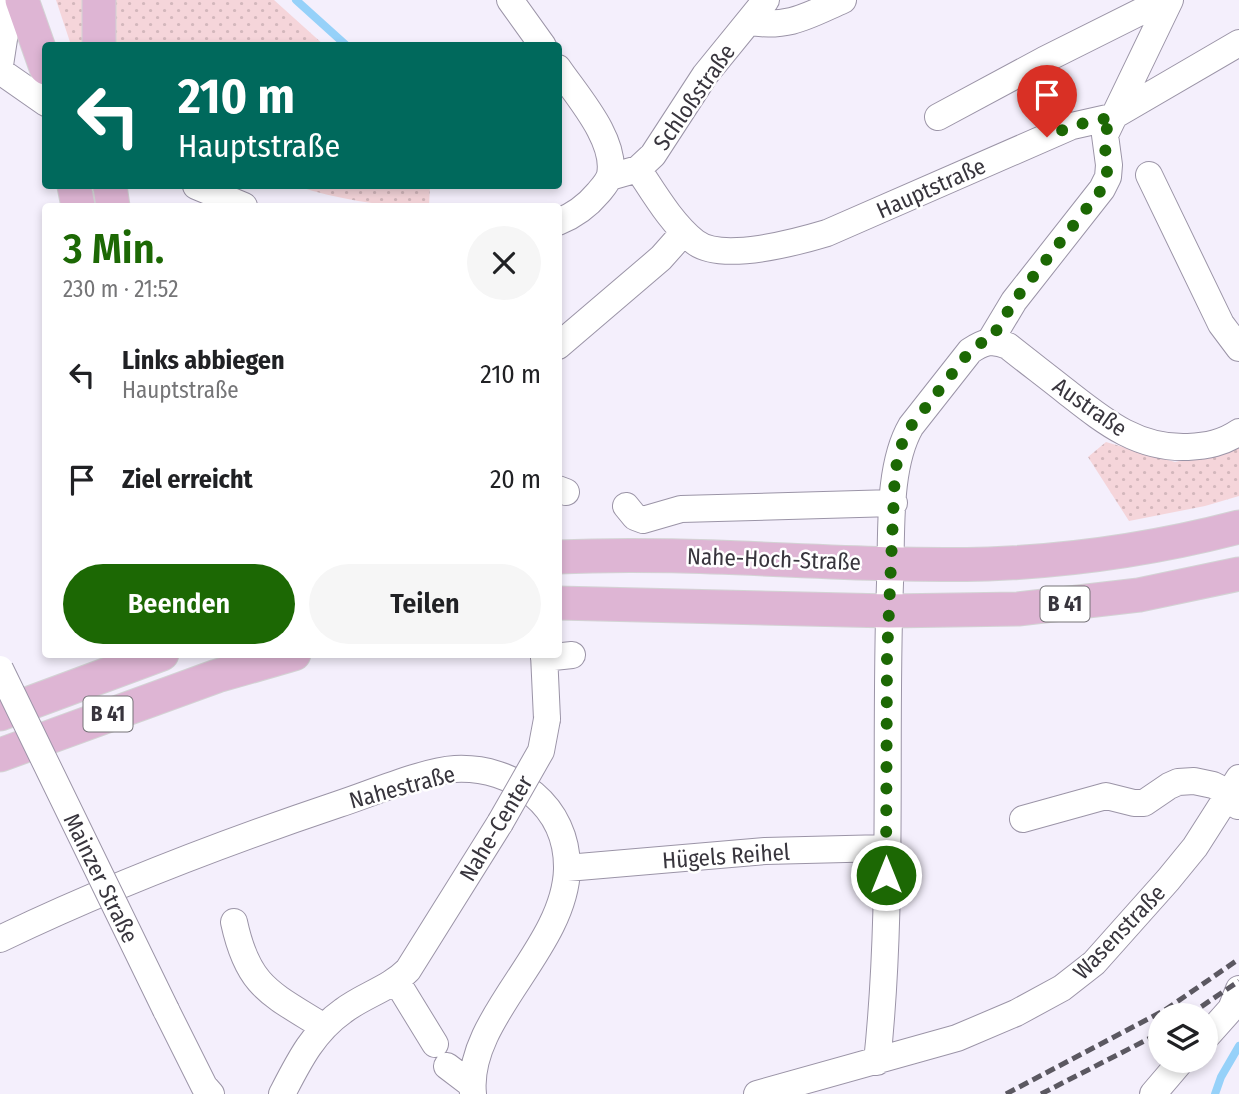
<!DOCTYPE html>
<html lang="de">
<head>
<meta charset="utf-8">
<style>
  :root { --surface:#fff; --page:#f6f6f6; --text:#202124; --muted:#757577; --accent:#1c6804 }
  body { margin:0; font-family:"Fira Sans Condensed",sans-serif; background:var(--page); color:var(--text); height:100vh; display:flex; flex-direction:column; font-size:26px; white-space:nowrap }
  * { box-sizing:border-box; margin:0 }
  p { font-size:23px; color:var(--muted) }
  .icon { flex:none; width:38px; height:38px; fill:none; stroke:currentColor; stroke-width:2; stroke-linecap:round; stroke-linejoin:round }
  .map { position:relative; flex:1; overflow:hidden }
  .side { position:absolute; left:42px; top:203px; width:520px; height:455px; display:flex; flex-direction:column; background:var(--surface); border-radius:7px; box-shadow:0 4px 10px #0003 }
  .side>* { flex:none }
  .banner { position:absolute; left:42px; top:42px; width:520px; height:147px; border-radius:7px; box-shadow:0 4px 10px #0003; background:#00695c; color:#fff; overflow:hidden }
  .fabs { position:absolute; left:1148px; top:1003px; display:grid; gap:14px }
  .fabs a { display:grid; place-items:center; width:70px; height:70px; border-radius:50%; background:var(--surface); box-shadow:0 4px 10px #0003; font-size:35px }
  .pin { position:absolute; display:grid; place-items:center; width:60px; height:60px; color:#fff; margin:-72px -30px; border-radius:50% 50% 50% 0; rotate:-45deg; box-shadow:0 0 7px #0007 }
  .pin .icon { rotate:45deg }
  .me { position:absolute; width:77px; margin:-38px; rotate:0deg; stroke-linejoin:round; filter:drop-shadow(0 0 5px #0008) }
  .turn { display:flex; align-items:center; gap:24px; height:147px; padding:0 21px; font-size:32px }
  .turn .icon { width:91px; height:91px; stroke-width:2.5 }
  .turn b { display:block; font-size:49px; line-height:60px }
  .round { display:grid; place-items:center; flex:none; width:74px; height:74px; border-radius:37px; background:var(--page) }
  .overview { display:flex; align-items:center; justify-content:space-between; height:119px; padding:0 21px }
  h1 { font-size:42px; font-weight:600; line-height:52px; color:var(--accent) }
  .action { display:flex; gap:14px; margin-top:auto; padding:14px 21px }
  .action a { flex:1; height:80px; border-radius:42px; background:var(--accent); color:#fff; font-size:28px; font-weight:600; line-height:80px; text-align:center }
  .action a+a { background:var(--page); color:var(--text) }
  ul { padding:0; list-style:none }
  li { display:flex; align-items:center; gap:21px; height:105px; padding:0 21px }
  li div { flex:1 }
  li b { display:block; font-size:26px }
  li em { font-style:normal }
  .map>svg:first-child { display:block }
  .park { fill:url(#park-dots) }
  .lines { fill:none; stroke-linecap:round; stroke-linejoin:round }
  .stream { stroke:#96d1f9; stroke-width:8 }
  .minor-casing { stroke:#9b94a7; stroke-width:28 }
  .major-casing { stroke:#d3d3d4; stroke-width:35 }
  .minor { stroke:#fff; stroke-width:26 }
  .major { stroke:#deb5d4; stroke-width:33 }
  .rail { stroke:#5b5861; stroke-width:5; stroke-dasharray:10 5; stroke-linecap:butt }
  .minor-bridge-casing { stroke:#9b94a7; stroke-width:28; stroke-linecap:butt }
  .minor-bridge { stroke:#fff; stroke-width:26 }
  .route { stroke:#1c6804; stroke-width:12; stroke-dasharray:0 21.6 }
  .labels { text-anchor:middle; stroke-width:5; stroke-linejoin:round; paint-order:stroke }
  .shield { fill:#fff; stroke:#747277; stroke-width:2 }
  .shield-label { font-size:21px; font-weight:bold; fill:#38353d }
  .street-label { font-size:23px; fill:#38353d; stroke:#fff }
</style>
</head>
<body>
<div class="map">
<svg width="1239" height="1094" viewBox="0 0 1239 1094">
  <defs>
    <pattern id="park-dots" width="8" height="8" patternUnits="userSpaceOnUse" patternTransform="scale(1.75)"><rect width="8" height="8" fill="#f5d5da"/><path d="M2 2h.1M6 6h.1" fill="none" stroke="#d3b7bc" stroke-width="1.8" stroke-linecap="round"/></pattern>
  </defs>
  <rect width="100%" height="100%" fill="#f4effc"/>
  <path class="park" d="M 56,0 L 274,0 L 324,45 L 71,45 Z
    M 297,186 L 430,186 L 429,206 C 384,207 340,200 297,186 Z
    M 1106,442 L 1175,462 L 1239,448 L 1239,496 L 1205,506 L 1129,521 L 1088,457 Z"/>
  <g class="lines">
    <path class="stream" d="M 296,0 L 347,46
      M 1215,1094 L 1221,1077 L 1239,1046"/>
    <g class="minor-casing">
      <path id="minor" d="M 510,0 L 543,46
        M 749,22 C 789,28 807,16 843,0
        M 0,65 L 10,0
        M 558,68 C 577,96 617,140 610,175 C 608,182 603,187 598,193 C 588,205 573,216 558,222
        M 0,71 L 46,103
        M 938,117 L 1044,60 L 1164,0
        M 638,169 C 654,193 672,224 695,242 C 722,263 797,242 827,233 L 1072,126 L 1112,117 L 1239,43
        M 1149,175 L 1221,324 L 1239,348
        M 610,177 L 638,169 L 653,155 L 705,75 L 766,0
        M 196,186 L 244,206
        M 990,341 L 1014,301 L 1102,189 L 1108,177 L 1109,165 L 1105,135 L 1170,0
        M 558,346 L 661,258 L 684,232
        M 558,489 L 566,492
        M 626,506 L 635,517 L 643,520 L 681,509 L 894,503
        M 544,654 L 547,719
        M 544,658 L 572,655
        M 1023,819 L 1106,796 L 1134,803 L 1144,803 L 1169,786 L 1178,782 L 1194,781 L 1213,785 L 1229,793 L 1238,806
        M 567,868 L 765,851 L 886,848
        M 234,922 C 248,987 270,993 324,1027
        M 0,939 C 110,886 223,843 339,804 C 370,794 423,771 455,769 C 514,766 568,806 567,869 C 565,949 465,1018 473,1094
        M 397,982 L 435,1044
        M 166,1010 L 204,1086 L 211,1094
        M 1206,1037 L 1231,1009 L 1239,989
        M 877,1062 C 894,903 884,742 890,583 C 892,536 887,467 911,426 L 970,351 C 983,342 992,339 1008,346 C 1028,362 1048,377 1068,393 C 1105,422 1138,449 1188,447 C 1207,446 1223,443 1239,432
        M 447,1066 L 472,1085
        M 282,1094 C 298,1063 313,1032 343,1011 C 364,995 389,989 408,970 L 500,823
        M 757,1094 L 957,1038 L 1016,1013 L 1062,988 L 1094,963 L 1168,880 L 1195,847 L 1239,778
        M 1153,1094 L 1182,1060"/>
    </g>
    <g class="major-casing">
      <path id="major" d="M 22,0 L 46,68
        M 99,0 L 99,46
        M 74,186 L 78,206
        M 110,186 L 113,206
        M 558,557 C 701,550 844,568 988,564 C 1071,561 1158,548 1239,527
        M 558,603 L 889,611 L 1018,609 L 1139,595 L 1239,574
        M 0,714 L 162,654
        M 0,755 L 217,676 L 294,654"/>
    </g>
    <use href="#minor" class="minor"/>
    <use href="#major" class="major"/>
    <path class="rail" d="M 1189,1015 L 1239,981
      M 1006,1094 L 1165,1010 L 1239,959
      M 1041,1094 L 1160,1033"/>
    <g class="minor-bridge-casing">
      <path id="minor-bridge" d="M 0,669 L 166,1010
        M 500,823 L 541,751 L 547,719"/>
    </g>
    <use href="#minor-bridge" class="minor-bridge"/>
  </g>
  <g class="lines">
    <path class="route" d="M 886,875 L 887,657 L 895,471 L 903,440 L 911,426 L 970,351 L 981,343 L 990,341 L 1014,301 L 1102,189 C 1112,168 1104,159 1105,138 C 1105,131 1109,124 1112,117 L 1072,126 L 1047,137"/>
  </g>
  <g class="labels">
    <g class="shield">
      <rect x="1040.5" y="586.5" width="49" height="35" rx="5"/>
      <rect x="83.5" y="696.5" width="49" height="35" rx="5"/>
    </g>
    <g class="shield-label">
      <text x="1065" y="611">B 41</text>
      <text x="108" y="721">B 41</text>
    </g>
    <g class="street-label">
      <text transform="translate(694 97) rotate(-55)" y="8">Schloßstraße</text>
      <text transform="translate(931 188) rotate(-24)" y="8">Hauptstraße</text>
      <text transform="translate(1090 407) rotate(35)" y="8">Austraße</text>
      <text transform="translate(774 559) rotate(2)" y="8">Nahe-Hoch-Straße</text>
      <text transform="translate(402 787) rotate(-15)" y="8">Nahestraße</text>
      <text transform="translate(496 828) rotate(-59)" y="8">Nahe-Center</text>
      <text transform="translate(726 856) rotate(-4)" y="8">Hügels Reihel</text>
      <text transform="translate(101 878) rotate(64)" y="8">Mainzer Straße</text>
      <text transform="translate(1119 932) rotate(-46)" y="8">Wasenstraße</text>
    </g>
  </g>
</svg>
<div class="fabs">
<a><svg class="icon" aria-label="layers" viewBox="0 0 24 24"><path d="M12 4l9 5-9 5-9-5zM3 14l9 5 9-5"/></svg></a>
</div>
<div class="pin" style="left:1047px;top:137px;background:#d93025"><svg class="icon" aria-label="arrive" viewBox="0 0 24 24"><path d="M6 21V4h12l-3 4 3 4H6"/></svg></div>
<svg class="me" style="left:886px;top:875px" viewBox="-20 -20 40 40"><circle r="17" fill="#1c6804" stroke="#fff" stroke-width="3"/><path d="M0-11L8 9 0 5-8 9z" fill="#fff"/></svg>
<div class="banner">
<div class="turn"><svg class="icon" aria-label="left" viewBox="0 0 24 24"><path d="M17 20v-9H6M10 6l-5 5 5 5"/></svg><div><b>210 m</b>Hauptstraße</div></div>
</div>
<section class="side">
<div class="overview"><div><h1>3 Min.</h1><p>230 m · 21:52</p></div><a class="round"><svg class="icon" aria-label="close" viewBox="0 0 24 24"><path d="M6 6l12 12M18 6L6 18"/></svg></a></div>
<ul>
<li><svg class="icon" aria-label="left" viewBox="0 0 24 24"><path d="M17 20v-9H6M10 6l-5 5 5 5"/></svg><div><b>Links abbiegen</b><p>Hauptstraße</p></div><em>210 m</em></li>
<li><svg class="icon" aria-label="arrive" viewBox="0 0 24 24"><path d="M6 21V4h12l-3 4 3 4H6"/></svg><div><b>Ziel erreicht</b></div><em>20 m</em></li>
</ul>
<div class="action"><a>Beenden</a><a>Teilen</a></div>
</section>
</div>
</body>
</html>
